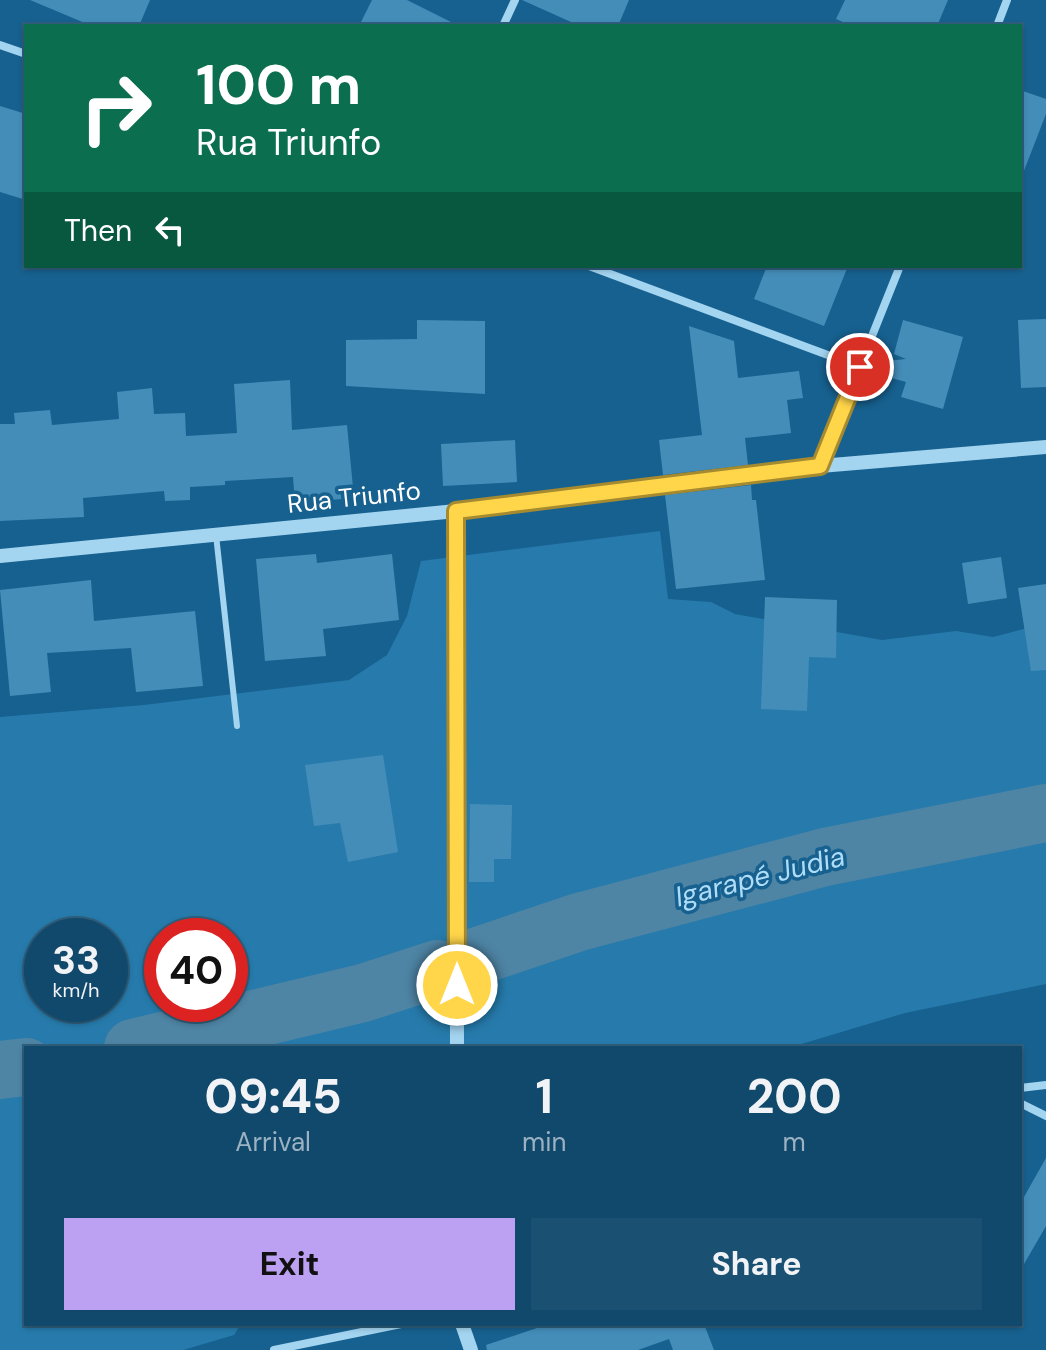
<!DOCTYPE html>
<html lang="en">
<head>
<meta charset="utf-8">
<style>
  :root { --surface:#11496c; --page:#1a5072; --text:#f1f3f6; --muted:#9cb2c2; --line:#30617f; --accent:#bca0f2 }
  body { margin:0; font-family:"DM Sans",sans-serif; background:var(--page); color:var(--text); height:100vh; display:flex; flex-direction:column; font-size:30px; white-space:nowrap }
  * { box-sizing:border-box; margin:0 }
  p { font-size:26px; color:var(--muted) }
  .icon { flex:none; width:44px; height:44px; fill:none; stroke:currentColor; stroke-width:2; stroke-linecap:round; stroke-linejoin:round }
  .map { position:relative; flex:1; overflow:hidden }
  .panel { position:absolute; left:24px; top:1046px; width:998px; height:280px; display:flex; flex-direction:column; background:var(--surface); border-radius:0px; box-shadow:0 2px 6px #0004,0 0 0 2px var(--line) }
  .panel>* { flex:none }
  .top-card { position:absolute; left:24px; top:24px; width:998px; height:244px; border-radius:0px; box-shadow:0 2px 6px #0004,0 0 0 2px var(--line); background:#0b6e4f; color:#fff; overflow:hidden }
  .speed { position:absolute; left:24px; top:918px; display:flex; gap:16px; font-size:40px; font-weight:700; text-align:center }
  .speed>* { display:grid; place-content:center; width:104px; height:104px; border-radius:50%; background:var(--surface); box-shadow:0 2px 6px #0004,0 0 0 2px var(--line); line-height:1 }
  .speed small { font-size:20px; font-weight:400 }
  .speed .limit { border:12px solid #d22; background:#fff; color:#111 }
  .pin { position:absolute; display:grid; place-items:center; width:68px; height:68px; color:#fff; margin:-34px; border:4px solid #fff; border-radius:50%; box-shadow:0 2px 8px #0007 }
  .me { position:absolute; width:88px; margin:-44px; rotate:0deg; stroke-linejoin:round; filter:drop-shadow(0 0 6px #0008) }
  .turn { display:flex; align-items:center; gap:28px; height:168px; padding:0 40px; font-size:36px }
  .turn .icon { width:104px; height:104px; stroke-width:2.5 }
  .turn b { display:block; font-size:56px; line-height:68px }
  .then { display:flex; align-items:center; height:76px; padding:0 40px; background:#0003; gap:16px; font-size:30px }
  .eta { display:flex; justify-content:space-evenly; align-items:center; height:136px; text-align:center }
  .eta b { font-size:48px; font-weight:700; line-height:56px }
  .primary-button { display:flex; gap:16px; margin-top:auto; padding:16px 40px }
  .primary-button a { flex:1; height:92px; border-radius:0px; background:var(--accent); color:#111; font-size:32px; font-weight:700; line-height:92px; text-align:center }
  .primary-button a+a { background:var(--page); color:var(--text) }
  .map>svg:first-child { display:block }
  .green { fill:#267bac; fill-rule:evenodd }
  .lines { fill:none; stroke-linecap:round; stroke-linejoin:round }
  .river { stroke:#4e84a4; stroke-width:58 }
  .building { fill:#448db9 }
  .service { stroke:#a3d4f0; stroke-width:6 }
  .minor { stroke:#a3d4f0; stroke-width:8 }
  .tertiary { stroke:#a3d4f0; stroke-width:14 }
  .route-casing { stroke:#a68a30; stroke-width:20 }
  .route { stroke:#ffd54a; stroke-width:14 }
  .labels { text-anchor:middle; stroke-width:7; stroke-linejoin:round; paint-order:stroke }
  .street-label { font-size:26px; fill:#fff; stroke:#176190 }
  .water-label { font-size:28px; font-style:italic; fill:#afddf7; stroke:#176190 }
</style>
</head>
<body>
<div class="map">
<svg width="1046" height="1350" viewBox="0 0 1046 1350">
  <rect width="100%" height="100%" fill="#176190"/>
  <path class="green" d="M 660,531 L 668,599 L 711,602 L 735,614 L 882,640 L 956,631 L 993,637 L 1046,623 L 1046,984 L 905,1013 L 788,1048 L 26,1048 L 26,1324 L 241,1324 L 234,1335 L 183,1350 L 0,1350 L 0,717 L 144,705 L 349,680 L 387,655 L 407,616 L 421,561 ZM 42,936 L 110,936 L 110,1004 L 42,1004 ZM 162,936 L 230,936 L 230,1004 L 162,1004 Z"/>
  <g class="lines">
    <path class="river" d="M 478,956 L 579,922 L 825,857 L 1046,813
      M 133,1048 L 363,993 L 437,969
      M 0,1070 L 26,1067"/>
  </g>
  <path class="building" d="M 30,0 L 150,0 L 139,26 L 92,26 Z
    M 372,0 L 407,0 L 459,26 L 359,26 Z
    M 522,0 L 629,0 L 618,26 L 580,26 Z
    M 845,0 L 948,0 L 937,26 L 852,26 L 836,19 Z
    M 1020,90 L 1046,99 L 1046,114 L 1022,176 Z
    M 0,106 L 26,114 L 26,200 L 0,192 Z
    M 767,266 L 848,266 L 824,326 L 754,299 Z
    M 1046,319 L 1046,387 L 1021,388 L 1018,320 Z
    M 417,320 L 485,321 L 485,394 L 346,386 L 346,340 L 417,339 Z
    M 903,320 L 963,337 L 943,409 L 901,397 L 906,382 L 866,371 L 869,363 L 906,359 L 894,354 Z
    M 689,326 L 734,341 L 738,378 L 799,371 L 803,398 L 787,400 L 791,433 L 745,438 L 748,465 L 663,475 L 659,440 L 702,435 Z
    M 290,380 L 292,430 L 347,425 L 354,498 L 295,503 L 293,477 L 225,481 L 225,485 L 190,487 L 190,500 L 165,501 L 164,491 L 83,498 L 84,517 L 0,521 L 0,424 L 15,424 L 14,413 L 50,410 L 52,425 L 119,419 L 117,392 L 152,388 L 154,414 L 185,413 L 186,436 L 237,433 L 234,384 Z
    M 515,440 L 517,482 L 443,486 L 441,444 Z
    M 751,485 L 752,500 L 756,500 L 765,580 L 676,589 L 665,495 Z
    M 316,554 L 317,563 L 392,554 L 399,620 L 323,629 L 326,656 L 265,661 L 256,559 Z
    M 1001,557 L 1007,598 L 968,604 L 962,563 Z
    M 91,580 L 94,621 L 195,611 L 203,686 L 136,692 L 131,648 L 47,653 L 51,692 L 10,696 L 0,590 Z
    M 1046,584 L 1046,670 L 1031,671 L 1018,588 Z
    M 765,597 L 837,600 L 836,658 L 809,657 L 807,711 L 761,709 Z
    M 383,755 L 398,852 L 348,862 L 340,823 L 314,826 L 305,765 Z
    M 470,804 L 512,805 L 511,859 L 494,859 L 494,882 L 469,882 Z
    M 1046,1158 L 1046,1226 L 1020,1271 L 1020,1204 Z
    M 549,1324 L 704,1324 L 714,1350 L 673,1350 L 669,1339 L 638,1350 L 487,1350 L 486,1345 Z"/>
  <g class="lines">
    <path class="service" d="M 216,535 L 237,726"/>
    <path class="minor" d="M 503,26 L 515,0
      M 997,26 L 1007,0
      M 0,45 L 26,54
      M 589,266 L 860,367
      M 820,466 L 900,266
      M 1020,1088 L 1046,1085
      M 1020,1103 L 1046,1116
      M 274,1350 L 401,1324"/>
    <path class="tertiary" d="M 456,511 L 457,1048
      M 0,556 L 456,511 L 820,466 L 1046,447
      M 462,1324 L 471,1350"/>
  </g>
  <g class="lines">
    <g class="route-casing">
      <path id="route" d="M 457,985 L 456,511 L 820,466 L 860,367"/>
    </g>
    <use href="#route" class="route"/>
  </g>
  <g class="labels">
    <g class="street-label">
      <text transform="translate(354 497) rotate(-6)" y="9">Rua Triunfo</text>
    </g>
    <g class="water-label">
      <text transform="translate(760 876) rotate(-14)" y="10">Igarapé Judia</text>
    </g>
  </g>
</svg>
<div class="speed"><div>33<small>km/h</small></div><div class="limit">40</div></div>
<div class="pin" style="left:860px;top:367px;background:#d93025"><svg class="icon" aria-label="arrive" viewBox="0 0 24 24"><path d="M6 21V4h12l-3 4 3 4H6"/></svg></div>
<svg class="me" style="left:457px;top:985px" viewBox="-20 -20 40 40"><circle r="17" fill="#ffd54a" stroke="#fff" stroke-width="3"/><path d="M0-11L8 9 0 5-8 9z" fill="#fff"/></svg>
<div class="top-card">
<div class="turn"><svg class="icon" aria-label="right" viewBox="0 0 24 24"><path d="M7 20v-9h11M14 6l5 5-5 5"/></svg><div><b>100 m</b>Rua Triunfo</div></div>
<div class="then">Then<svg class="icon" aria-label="left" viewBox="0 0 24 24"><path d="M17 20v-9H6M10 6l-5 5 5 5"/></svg></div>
</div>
<section class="panel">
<div class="eta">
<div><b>09:45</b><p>Arrival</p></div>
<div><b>1</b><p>min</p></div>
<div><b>200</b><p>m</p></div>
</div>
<div class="primary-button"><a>Exit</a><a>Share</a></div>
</section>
</div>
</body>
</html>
